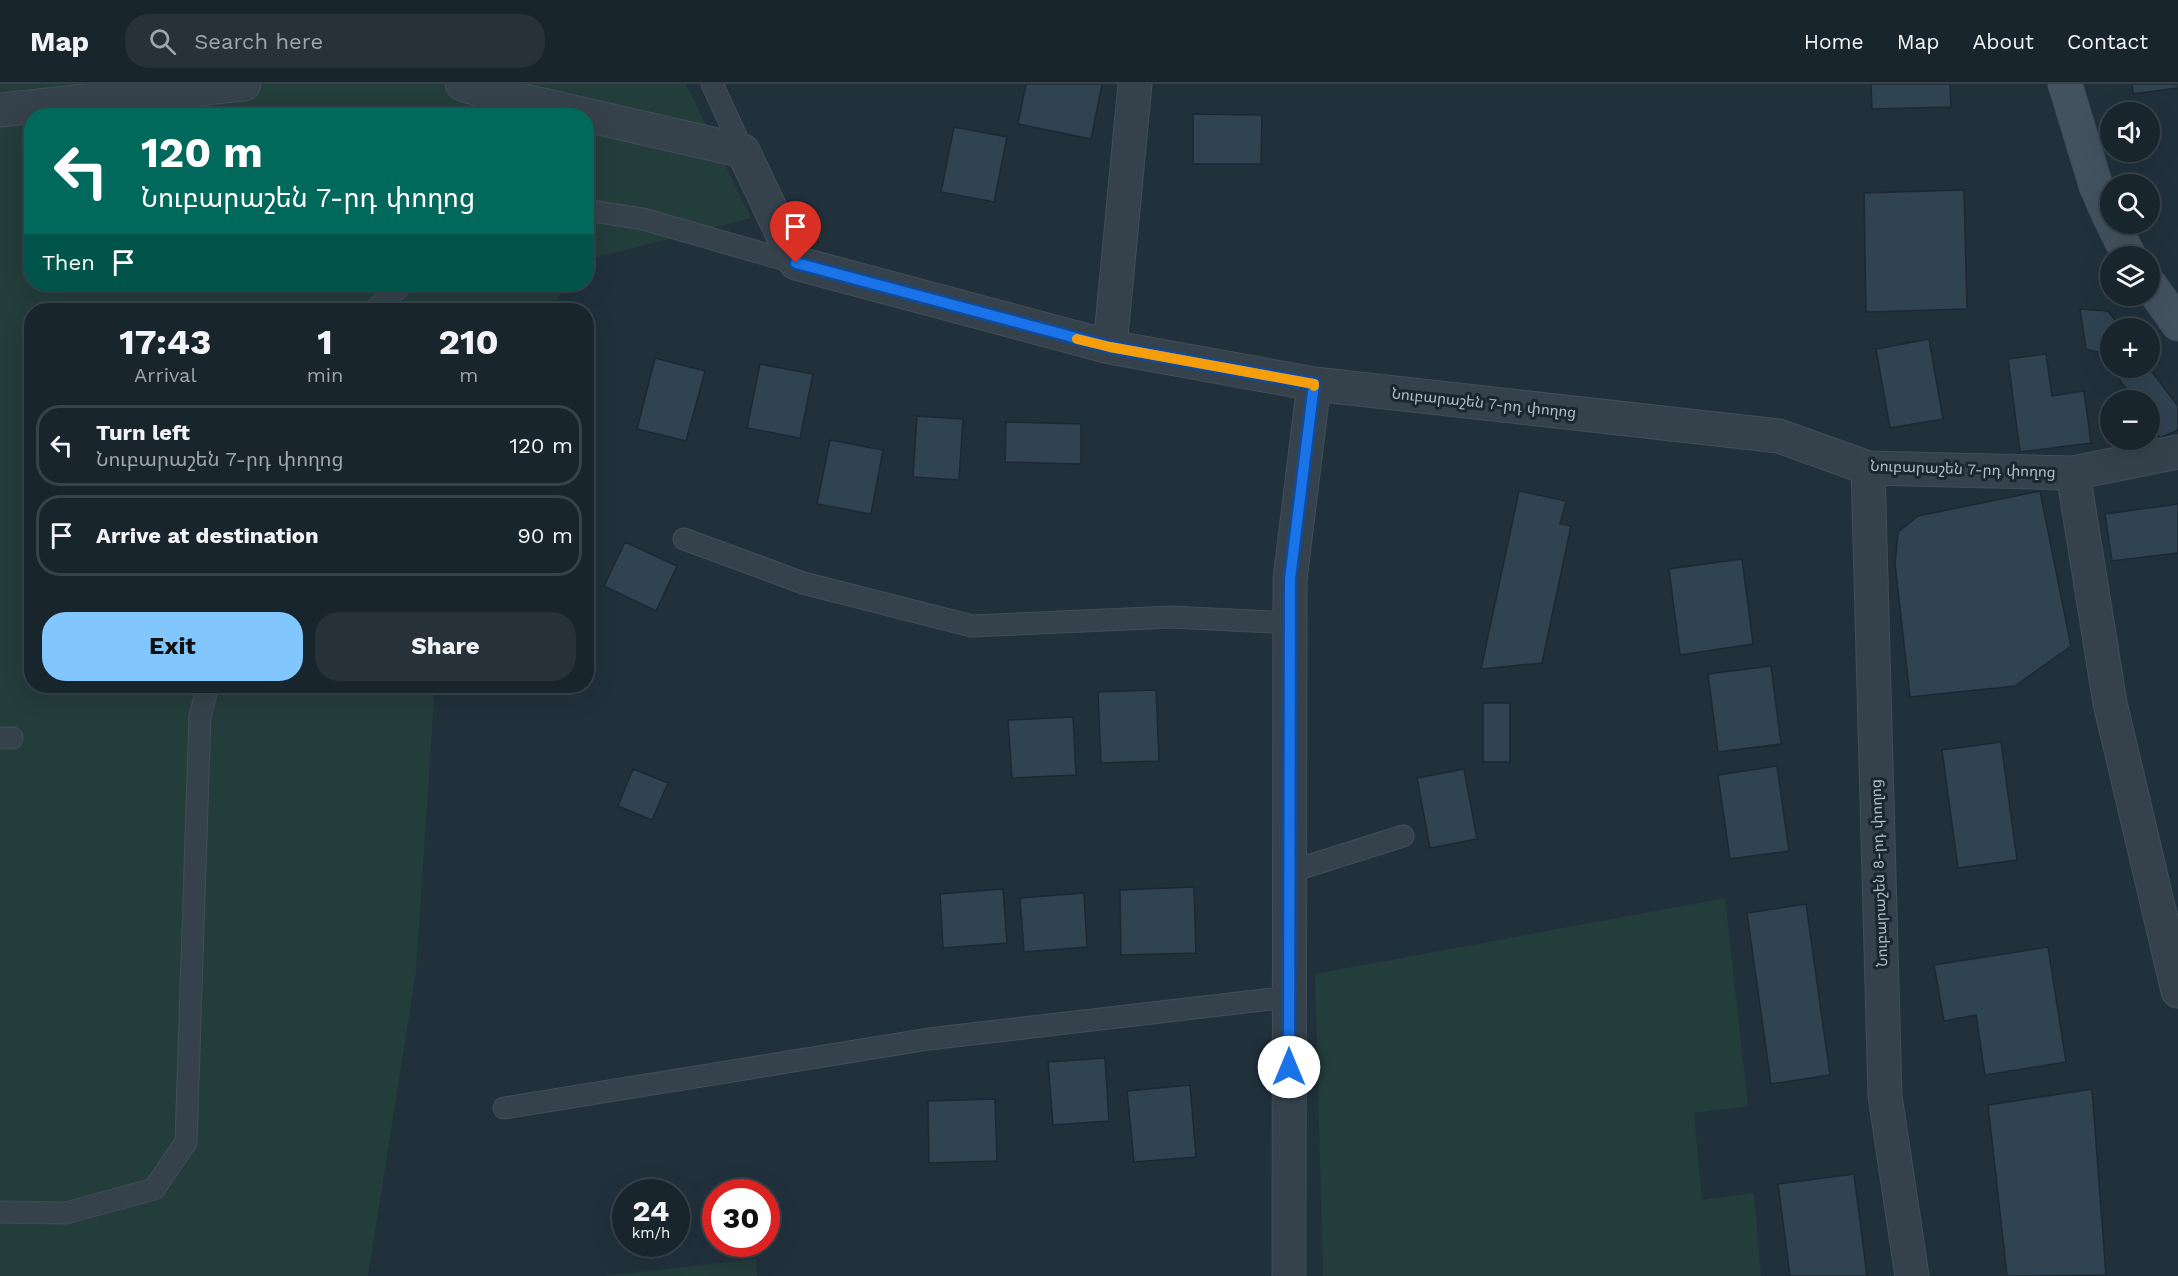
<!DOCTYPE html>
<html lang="en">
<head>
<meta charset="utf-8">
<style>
  :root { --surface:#19252d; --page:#263139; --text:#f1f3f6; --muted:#9fa5aa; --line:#374249; --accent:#81c6fc }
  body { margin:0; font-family:"Work Sans","Noto Sans Armenian",sans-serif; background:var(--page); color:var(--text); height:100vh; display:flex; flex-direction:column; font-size:22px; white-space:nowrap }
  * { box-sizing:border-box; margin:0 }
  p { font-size:20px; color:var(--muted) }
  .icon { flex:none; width:33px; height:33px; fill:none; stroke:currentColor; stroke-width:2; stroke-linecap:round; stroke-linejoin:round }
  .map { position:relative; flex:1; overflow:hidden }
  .details { position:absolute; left:24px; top:219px; width:570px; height:390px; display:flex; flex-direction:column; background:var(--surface); border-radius:24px; box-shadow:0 6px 24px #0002,0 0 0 2px var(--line) }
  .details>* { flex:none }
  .top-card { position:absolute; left:24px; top:24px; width:570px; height:183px; border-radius:24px; box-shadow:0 6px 24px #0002,0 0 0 2px var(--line); background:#00695c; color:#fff; overflow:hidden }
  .fabs { position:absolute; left:2100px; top:18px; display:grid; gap:12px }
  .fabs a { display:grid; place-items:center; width:60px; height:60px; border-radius:50%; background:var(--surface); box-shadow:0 6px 24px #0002,0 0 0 2px var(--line); font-size:30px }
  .speed { position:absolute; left:612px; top:1095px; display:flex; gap:12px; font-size:30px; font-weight:700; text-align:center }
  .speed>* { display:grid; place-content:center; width:78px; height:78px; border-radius:50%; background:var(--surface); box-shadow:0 6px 24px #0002,0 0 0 2px var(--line); line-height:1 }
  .speed small { font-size:15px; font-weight:400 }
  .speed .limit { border:9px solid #d22; background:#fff; color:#111 }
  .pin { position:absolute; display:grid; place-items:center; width:51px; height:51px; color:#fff; margin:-62px -26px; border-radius:50% 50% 50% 0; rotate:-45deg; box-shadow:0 0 6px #0007 }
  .pin .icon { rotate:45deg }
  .me { position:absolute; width:66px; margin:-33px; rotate:0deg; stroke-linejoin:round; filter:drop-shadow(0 0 4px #0008) }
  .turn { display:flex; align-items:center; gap:21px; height:126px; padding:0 18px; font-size:27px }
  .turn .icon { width:78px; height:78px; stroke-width:2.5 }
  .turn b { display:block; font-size:42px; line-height:51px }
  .then { display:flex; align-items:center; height:57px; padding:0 18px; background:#0003; gap:12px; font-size:22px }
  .eta { display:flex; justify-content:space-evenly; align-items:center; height:102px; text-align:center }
  .eta b { font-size:36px; font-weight:700; line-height:42px }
  .cta { display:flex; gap:12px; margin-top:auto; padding:12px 18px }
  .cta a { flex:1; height:69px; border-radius:24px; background:var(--accent); color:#111; font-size:24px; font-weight:700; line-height:69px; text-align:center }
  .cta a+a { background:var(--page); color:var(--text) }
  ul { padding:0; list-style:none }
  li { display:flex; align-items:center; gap:18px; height:81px; margin:0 12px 9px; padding:0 6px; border:3px solid var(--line); border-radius:24px }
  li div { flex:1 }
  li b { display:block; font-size:22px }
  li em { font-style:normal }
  header { display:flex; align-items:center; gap:36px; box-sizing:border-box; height:84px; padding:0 30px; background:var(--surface); border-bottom:2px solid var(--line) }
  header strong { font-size:28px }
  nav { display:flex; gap:33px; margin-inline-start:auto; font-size:21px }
  .search { width:420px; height:54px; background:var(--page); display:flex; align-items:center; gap:15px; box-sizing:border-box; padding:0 21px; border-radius:24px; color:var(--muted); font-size:22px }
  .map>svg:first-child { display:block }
  .green { fill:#233d3b }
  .building { fill:#304350; stroke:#1c2933; stroke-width:1.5 }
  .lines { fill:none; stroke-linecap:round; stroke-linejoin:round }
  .lane-casing { stroke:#414e58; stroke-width:23 }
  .street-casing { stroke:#414e58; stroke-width:35 }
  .secondary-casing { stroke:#414e58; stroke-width:35 }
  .lane { stroke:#35424c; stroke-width:21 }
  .street { stroke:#35424c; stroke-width:33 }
  .secondary { stroke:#43525f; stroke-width:33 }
  .route-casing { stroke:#114b97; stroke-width:15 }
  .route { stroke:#1a73e8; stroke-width:10 }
  .slow { stroke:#f59e0b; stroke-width:10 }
  .labels { text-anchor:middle; stroke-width:6; stroke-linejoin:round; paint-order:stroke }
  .street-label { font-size:15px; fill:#b0bdc8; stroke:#1a2731 }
</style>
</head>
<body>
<header>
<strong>Map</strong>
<div class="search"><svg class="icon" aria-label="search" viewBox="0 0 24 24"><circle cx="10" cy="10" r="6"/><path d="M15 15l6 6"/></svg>Search here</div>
<nav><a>Home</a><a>Map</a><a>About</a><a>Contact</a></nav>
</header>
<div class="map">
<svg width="2178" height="1192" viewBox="0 0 2178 1192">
  <rect width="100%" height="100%" fill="#21313c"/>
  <path class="green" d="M 0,0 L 686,0 L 751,134 L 587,176 L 586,32 L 32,32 L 32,200 L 565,200 L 553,226 L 32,226 L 32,602 L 435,602 L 416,887 L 368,1192 L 0,1192 Z
    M 1725,814 L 1748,1022 L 1694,1029 L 1702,1116 L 1754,1109 L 1761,1192 L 1323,1192 L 1315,890 Z
    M 756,1175 L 757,1192 L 605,1192 Z"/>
  <path class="building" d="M 1026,0 L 1102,0 L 1091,55 L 1018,40 Z
    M 1871,0 L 1950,0 L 1951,23 L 1872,25 Z
    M 2132,0 L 2178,0 L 2178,4 L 2133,10 Z
    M 1193,30 L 1262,31 L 1261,80 L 1193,80 Z
    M 954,43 L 1007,53 L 994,118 L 941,108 Z
    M 1964,106 L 1967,225 L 1866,228 L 1864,109 Z
    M 2080,225 L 2108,227 L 2121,244 L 2110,244 L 2110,283 L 2101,269 L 2086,265 Z
    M 1929,255 L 1943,335 L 1890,344 L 1876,265 Z
    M 2046,270 L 2052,312 L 2084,307 L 2091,359 L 2020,368 L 2008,275 Z
    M 655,274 L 705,287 L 686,357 L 637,345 Z
    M 760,280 L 813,290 L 800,354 L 747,344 Z
    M 2111,284 L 2149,284 L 2178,322 L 2178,346 L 2160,354 L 2150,340 L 2150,316 L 2134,316 Z
    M 917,332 L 963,335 L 959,396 L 913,393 Z
    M 1006,338 L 1081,340 L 1081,380 L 1005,378 Z
    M 830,356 L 883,366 L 871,430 L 817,420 Z
    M 1519,407 L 1566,417 L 1560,440 L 1571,442 L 1542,579 L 1481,585 Z
    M 2040,407 L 2071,562 L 2015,602 L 1910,613 L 1895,480 L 1898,448 L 1918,432 Z
    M 2178,420 L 2178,469 L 2112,477 L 2105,430 Z
    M 625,458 L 677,482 L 656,527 L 604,502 Z
    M 1742,475 L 1753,560 L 1680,571 L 1669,485 Z
    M 1771,582 L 1781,660 L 1718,668 L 1708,590 Z
    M 1156,606 L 1159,677 L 1101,679 L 1098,608 Z
    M 1483,619 L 1510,619 L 1510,678 L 1483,678 Z
    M 1073,633 L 1076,691 L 1012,694 L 1008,636 Z
    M 2001,658 L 2017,776 L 1958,784 L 1942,666 Z
    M 1777,682 L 1789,767 L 1730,775 L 1718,691 Z
    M 633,685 L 668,699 L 652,736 L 618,722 Z
    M 1464,685 L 1477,755 L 1430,764 L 1417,694 Z
    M 1194,803 L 1196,869 L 1121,871 L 1120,806 Z
    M 1003,805 L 1007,859 L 943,864 L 940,810 Z
    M 1084,809 L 1087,863 L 1024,868 L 1020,814 Z
    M 1806,820 L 1830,991 L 1771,1000 L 1747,829 Z
    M 2048,863 L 2066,978 L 1985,991 L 1976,931 L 1944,937 L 1934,881 Z
    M 1105,974 L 1109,1037 L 1053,1041 L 1048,978 Z
    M 1190,1001 L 1196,1073 L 1134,1078 L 1127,1007 Z
    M 2092,1005 L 2106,1191 L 2007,1192 L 1988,1021 Z
    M 995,1015 L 997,1077 L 929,1079 L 928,1017 Z
    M 1854,1090 L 1867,1192 L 1790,1192 L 1778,1100 Z"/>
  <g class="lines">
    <g class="lane-casing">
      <path id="lane" d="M 712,0 L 743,67
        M 586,126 L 643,135 L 796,179
        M 375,226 L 402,200
        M 684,455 L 803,499 L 972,542 L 1171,533 L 1290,539
        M 0,654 L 12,654
        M 1289,788 L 1403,752
        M 504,1024 L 929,955 L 1289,913
        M 0,1128 L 66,1129 L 154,1105 L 186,1058 L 200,632 L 208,602"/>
    </g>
    <g class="street-casing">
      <path id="street" d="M 462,0 L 490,9 L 743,67 L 796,179 L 1110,263 L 1314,300 L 1779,352 L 1868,384 L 2073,389 L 2178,368
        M 0,26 L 244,0
        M 1110,263 L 1135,0
        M 1868,384 L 1885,1012 L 1912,1192
        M 2073,389 L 2110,619 L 2178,907
        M 1289,1192 L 1290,495 L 1314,300"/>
    </g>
    <g class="secondary-casing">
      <path id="secondary" d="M 2065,0 L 2096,102 L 2110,134
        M 2113,140 L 2129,172
        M 2150,201 L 2178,240"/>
    </g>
    <use href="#lane" class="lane"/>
    <use href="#street" class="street"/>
    <use href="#secondary" class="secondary"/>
  </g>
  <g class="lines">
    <g class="route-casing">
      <path id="route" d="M 796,179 L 1110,263 L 1314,300 L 1290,495 L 1289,983"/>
    </g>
    <use href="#route" class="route"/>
    <path class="slow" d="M 1077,255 L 1110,263 L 1314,300 L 1314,302"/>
  </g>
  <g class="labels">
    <g class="street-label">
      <text transform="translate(1484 319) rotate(6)" y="5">Նուբարաշեն 7-րդ փողոց</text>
      <text transform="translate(1963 385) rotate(2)" y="5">Նուբարաշեն 7-րդ փողոց</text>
      <text transform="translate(1879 789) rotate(-92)" y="5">Նուբարաշեն 8-րդ փողոց</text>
    </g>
  </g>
</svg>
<div class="fabs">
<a><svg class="icon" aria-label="sound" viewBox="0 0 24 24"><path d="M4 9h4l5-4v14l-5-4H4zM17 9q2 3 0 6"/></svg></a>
<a><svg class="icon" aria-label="search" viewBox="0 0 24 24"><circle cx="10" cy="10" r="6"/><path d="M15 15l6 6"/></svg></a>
<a><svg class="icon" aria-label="layers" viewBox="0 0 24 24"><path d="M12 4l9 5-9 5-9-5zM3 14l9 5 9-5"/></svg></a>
<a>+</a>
<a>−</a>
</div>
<div class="speed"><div>24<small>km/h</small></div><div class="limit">30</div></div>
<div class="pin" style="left:796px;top:179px;background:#d93025"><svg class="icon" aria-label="arrive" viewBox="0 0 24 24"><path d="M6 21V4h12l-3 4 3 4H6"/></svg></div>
<svg class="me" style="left:1289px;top:983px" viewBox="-20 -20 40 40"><circle r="19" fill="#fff"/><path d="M0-13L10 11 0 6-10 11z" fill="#1a73e8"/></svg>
<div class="top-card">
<div class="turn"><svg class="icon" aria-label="left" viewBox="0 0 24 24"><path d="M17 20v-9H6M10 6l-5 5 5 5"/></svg><div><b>120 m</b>Նուբարաշեն 7-րդ փողոց</div></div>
<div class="then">Then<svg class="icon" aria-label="arrive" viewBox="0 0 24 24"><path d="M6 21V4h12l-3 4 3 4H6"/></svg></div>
</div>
<section class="details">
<div class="eta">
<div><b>17:43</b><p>Arrival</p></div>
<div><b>1</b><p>min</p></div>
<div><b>210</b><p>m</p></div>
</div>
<ul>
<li><svg class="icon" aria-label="left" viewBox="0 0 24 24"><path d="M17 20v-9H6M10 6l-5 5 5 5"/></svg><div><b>Turn left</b><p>Նուբարաշեն 7-րդ փողոց</p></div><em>120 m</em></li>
<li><svg class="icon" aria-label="arrive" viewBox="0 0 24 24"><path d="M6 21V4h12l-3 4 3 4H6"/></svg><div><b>Arrive at destination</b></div><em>90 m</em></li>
</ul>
<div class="cta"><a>Exit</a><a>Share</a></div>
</section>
</div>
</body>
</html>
